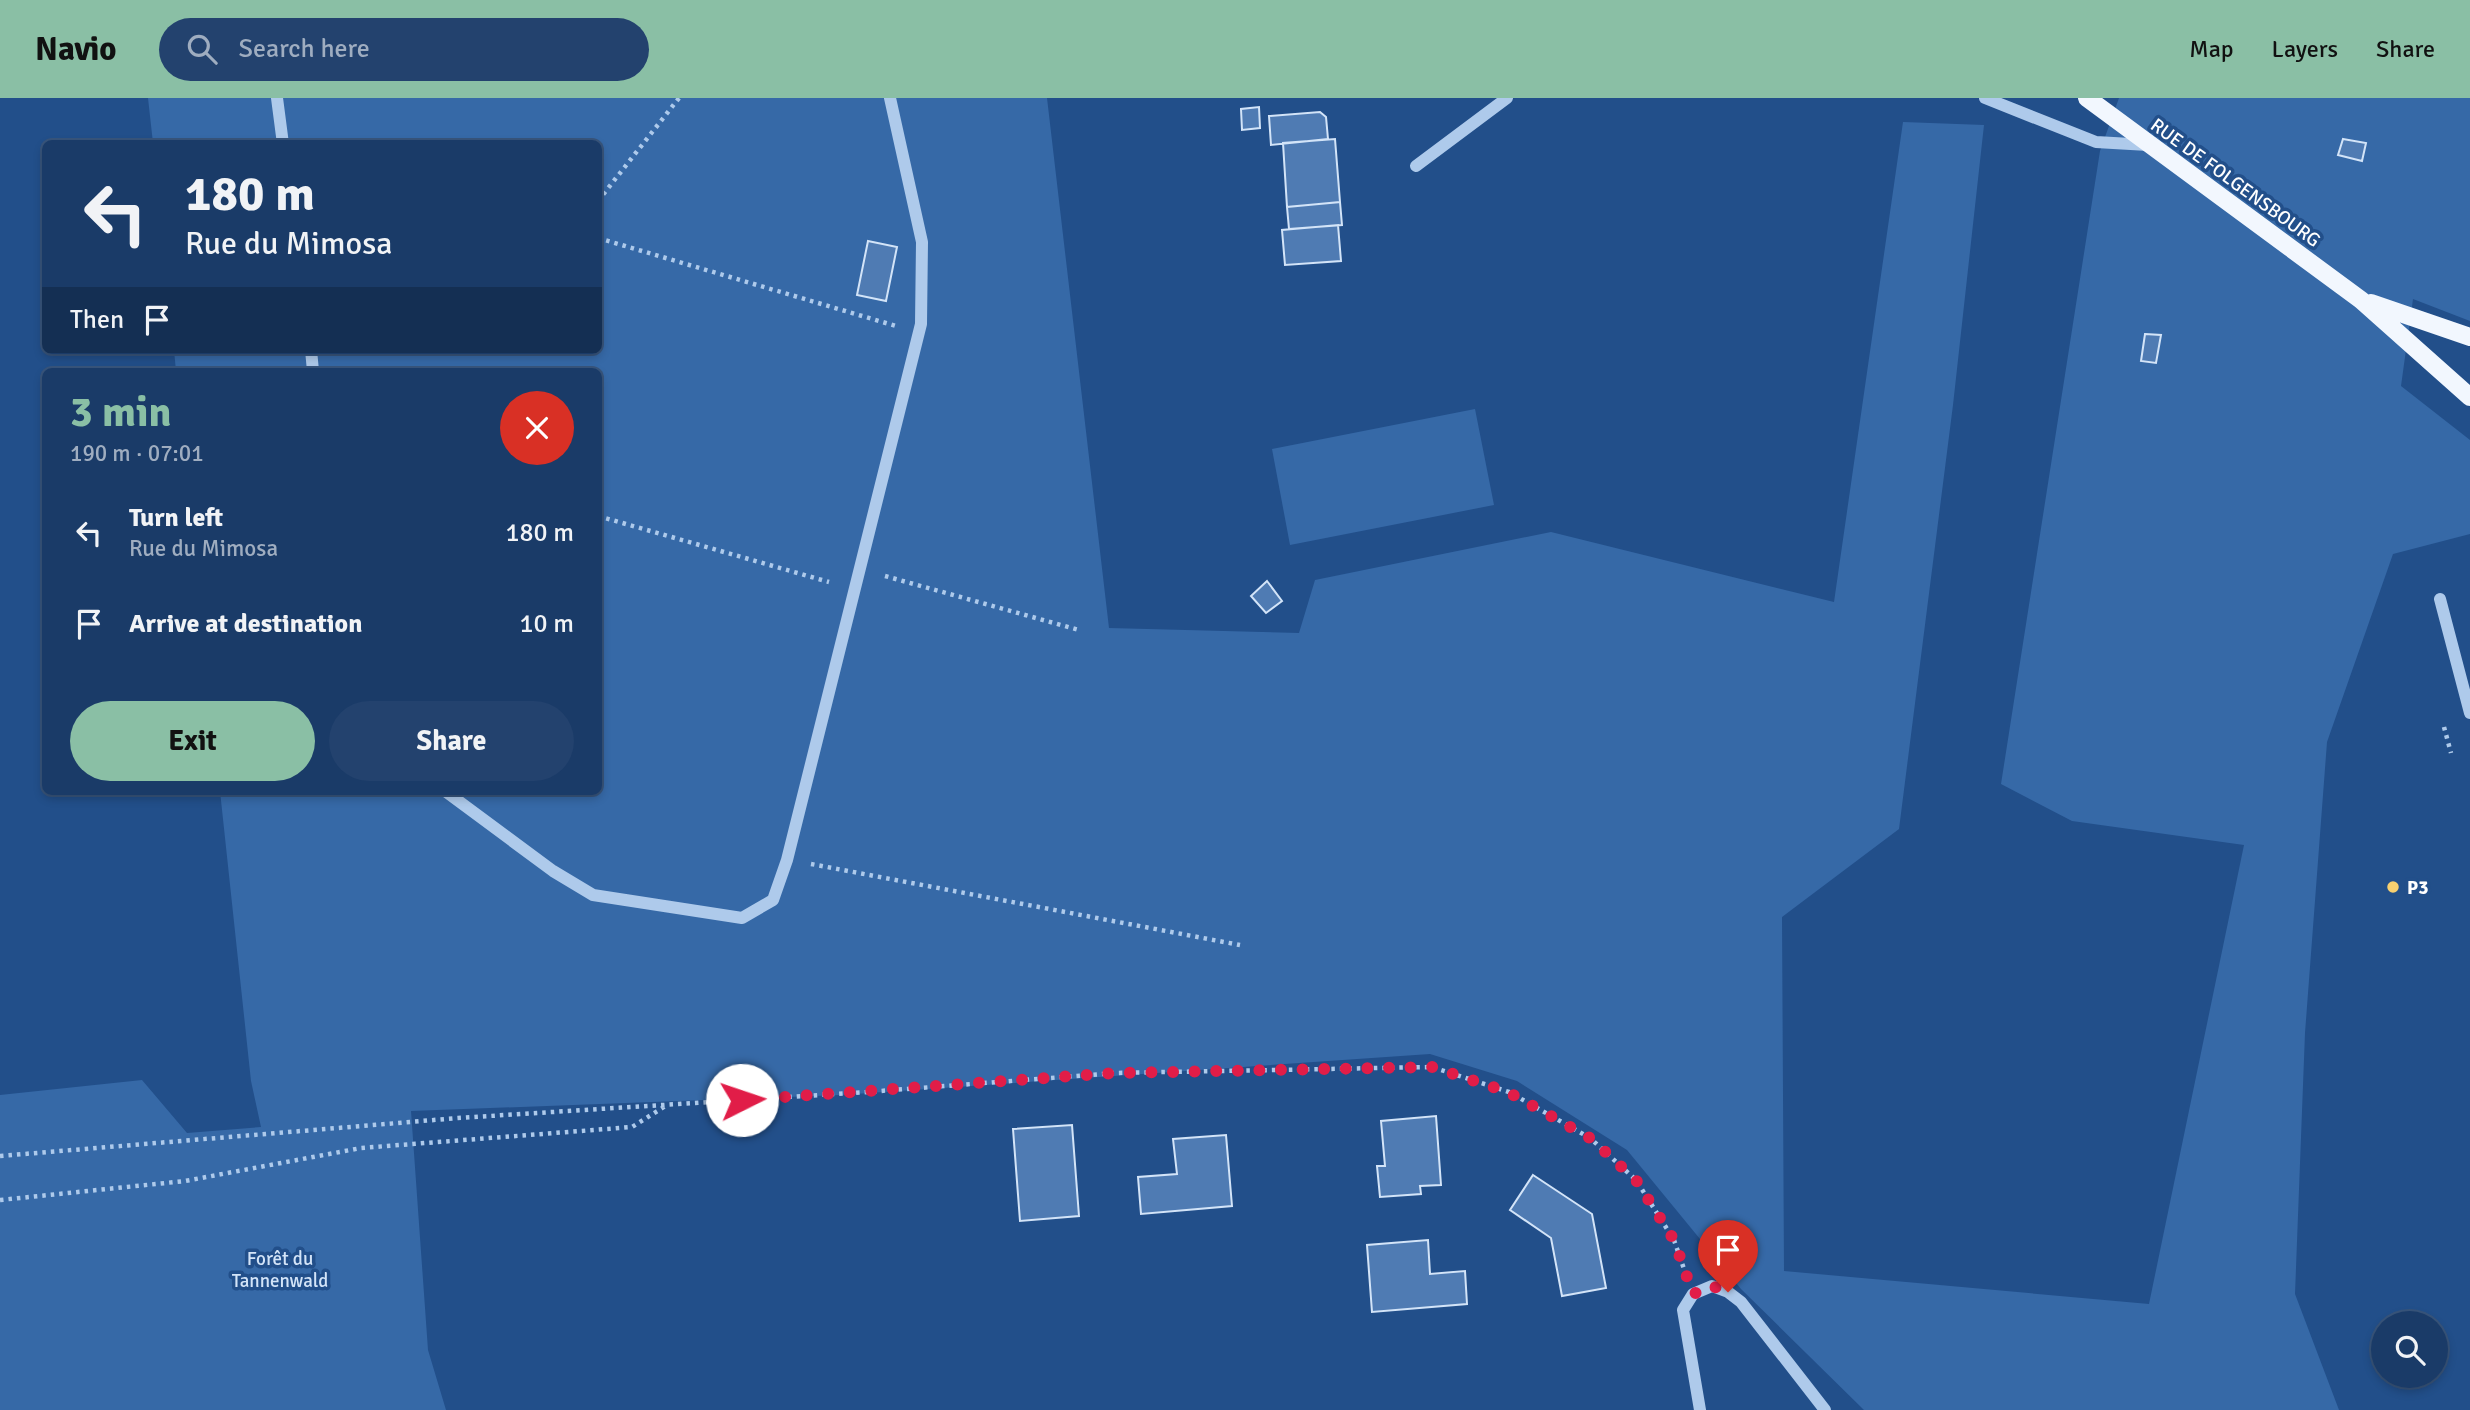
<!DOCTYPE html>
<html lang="en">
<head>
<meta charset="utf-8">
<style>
  :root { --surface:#1a3b68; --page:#23426e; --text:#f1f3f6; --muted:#9fadc0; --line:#38557c; --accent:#8abfa5 }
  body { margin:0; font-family:Signika,sans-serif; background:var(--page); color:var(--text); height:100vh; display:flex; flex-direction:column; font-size:26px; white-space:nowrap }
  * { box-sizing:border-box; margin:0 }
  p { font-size:23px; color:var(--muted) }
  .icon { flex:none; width:38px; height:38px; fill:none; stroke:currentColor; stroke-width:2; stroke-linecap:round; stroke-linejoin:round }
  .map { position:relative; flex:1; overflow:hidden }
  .sheet { position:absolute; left:42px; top:270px; width:560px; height:427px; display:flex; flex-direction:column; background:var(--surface); border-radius:10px; box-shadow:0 4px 10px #0003,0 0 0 2px var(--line) }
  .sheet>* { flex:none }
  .top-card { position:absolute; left:42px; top:42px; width:560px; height:214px; border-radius:10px; box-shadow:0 4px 10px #0003,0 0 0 2px var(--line); background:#1a3b68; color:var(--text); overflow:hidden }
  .buttons { position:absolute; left:2371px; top:1213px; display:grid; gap:14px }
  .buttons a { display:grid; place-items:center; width:77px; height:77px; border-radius:50%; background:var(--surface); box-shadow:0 4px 10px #0003,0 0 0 2px var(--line); font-size:35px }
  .pin { position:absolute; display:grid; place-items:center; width:60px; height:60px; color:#fff; margin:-72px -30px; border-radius:50% 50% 50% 0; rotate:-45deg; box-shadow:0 0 7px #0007 }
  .pin .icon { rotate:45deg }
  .me { position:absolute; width:77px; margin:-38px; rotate:86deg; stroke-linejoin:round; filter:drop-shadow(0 0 5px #0008) }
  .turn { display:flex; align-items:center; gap:24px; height:147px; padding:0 28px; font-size:32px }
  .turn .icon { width:91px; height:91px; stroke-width:2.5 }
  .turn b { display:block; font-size:49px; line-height:60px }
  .then { display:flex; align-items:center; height:66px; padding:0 28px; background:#0003; gap:14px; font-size:26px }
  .round { display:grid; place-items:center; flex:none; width:74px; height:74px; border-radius:37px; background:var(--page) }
  .overview { display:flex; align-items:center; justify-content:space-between; height:119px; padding:0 28px }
  h1 { font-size:42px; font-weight:800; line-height:52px; color:var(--accent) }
  .action { display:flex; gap:14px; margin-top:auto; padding:14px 28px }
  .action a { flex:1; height:80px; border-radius:42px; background:var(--accent); color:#111; font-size:28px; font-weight:800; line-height:80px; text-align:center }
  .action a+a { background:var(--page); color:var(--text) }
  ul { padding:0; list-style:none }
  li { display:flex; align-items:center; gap:21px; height:91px; padding:0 28px }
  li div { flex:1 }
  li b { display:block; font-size:26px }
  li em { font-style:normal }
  header { display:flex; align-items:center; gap:42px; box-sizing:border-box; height:98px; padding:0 35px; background:var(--accent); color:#111 }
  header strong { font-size:33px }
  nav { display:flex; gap:38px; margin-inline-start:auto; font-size:24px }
  .search { width:490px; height:63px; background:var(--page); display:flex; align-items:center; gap:18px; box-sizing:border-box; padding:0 24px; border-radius:38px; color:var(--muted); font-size:26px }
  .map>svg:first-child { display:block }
  .green { fill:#3669a7 }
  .building { fill:#4f7bb3; stroke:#d3e4f8; stroke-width:2 }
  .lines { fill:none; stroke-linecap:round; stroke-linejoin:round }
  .path { stroke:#aecaeb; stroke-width:4.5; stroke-dasharray:3.5 5; stroke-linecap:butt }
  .minor { stroke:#aecaeb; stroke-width:12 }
  .major { stroke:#f2f7fe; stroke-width:18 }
  .route { stroke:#e11d48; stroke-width:12; stroke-dasharray:0 21.6 }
  .poi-dot { fill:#f7d070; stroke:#224f8a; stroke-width:2.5 }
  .labels { text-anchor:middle; stroke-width:7; stroke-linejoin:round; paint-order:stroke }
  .street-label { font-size:19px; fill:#fff; stroke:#224f8a }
  .poi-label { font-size:19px; font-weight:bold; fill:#fff; stroke:#224f8a; text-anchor:start }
  .park-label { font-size:19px; fill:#d3e4f8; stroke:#224f8a }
</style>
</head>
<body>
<header>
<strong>Navio</strong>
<div class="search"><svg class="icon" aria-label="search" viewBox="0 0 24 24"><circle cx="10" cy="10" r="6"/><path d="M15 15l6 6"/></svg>Search here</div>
<nav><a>Map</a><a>Layers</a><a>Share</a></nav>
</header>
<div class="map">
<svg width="2470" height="1312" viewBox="0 0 2470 1312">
  <rect width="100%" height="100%" fill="#224f8a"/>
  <path class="green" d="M 148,0 L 1047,0 L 1109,530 L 1299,535 L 1315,482 L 1551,434 L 1834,504 L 1903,24 L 1984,27 L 1953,307 L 1899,731 L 1782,819 L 1784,1173 L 2149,1206 L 2244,747 L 2072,723 L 2001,686 L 2100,53 L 2119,0 L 2470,0 L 2470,223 L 2413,201 L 2401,288 L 2470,342 L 2470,436 L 2393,456 L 2327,644 L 2305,935 L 2295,1196 L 2339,1312 L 1864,1312 L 1741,1191 L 1627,1052 L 1517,983 L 1430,956 L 840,997 L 411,1013 L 428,1252 L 446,1312 L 0,1312 L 0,997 L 142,982 L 187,1035 L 261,1029 L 251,983 L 220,693 L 598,693 L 598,273 L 176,273 L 174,252 L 598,252 L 598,46 L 153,45 Z
    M 1475,311 L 1494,407 L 1290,447 L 1272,351 Z"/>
  <path class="building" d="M 1259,9 L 1260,30 L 1242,32 L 1241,11 Z
    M 1320,14 L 1326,19 L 1328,41 L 1271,47 L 1269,18 Z
    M 1335,41 L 1340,104 L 1287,109 L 1283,45 Z
    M 2343,41 L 2366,45 L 2362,63 L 2338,57 Z
    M 1340,104 L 1342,127 L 1289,131 L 1287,109 Z
    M 1338,127 L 1341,163 L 1285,167 L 1282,132 Z
    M 868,143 L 897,149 L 886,203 L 857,197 Z
    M 2145,236 L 2161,237 L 2156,265 L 2141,263 Z
    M 1267,483 L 1282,503 L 1266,515 L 1251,498 Z
    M 1436,1018 L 1441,1087 L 1420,1088 L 1421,1096 L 1380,1099 L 1377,1068 L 1385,1068 L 1381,1023 Z
    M 1072,1027 L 1079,1118 L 1020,1123 L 1013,1031 Z
    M 1226,1037 L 1232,1108 L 1141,1116 L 1138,1079 L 1177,1076 L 1173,1041 Z
    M 1533,1077 L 1592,1116 L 1606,1190 L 1562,1198 L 1551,1140 L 1510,1112 Z
    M 1428,1142 L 1430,1176 L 1465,1173 L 1467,1206 L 1372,1214 L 1367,1147 Z"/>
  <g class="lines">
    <path class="path" d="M 598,103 L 679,0
      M 598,140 L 896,228
      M 598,418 L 829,484
      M 885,478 L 1079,532
      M 2444,629 L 2451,655
      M 811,766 L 1240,847
      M 0,1058 L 458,1020 L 867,994 L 1115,975 L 1432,969 L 1509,994 L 1590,1040 L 1636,1082 L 1674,1142 L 1684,1171
      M 0,1102 L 185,1083 L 361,1050 L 632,1029 L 667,1007"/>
    <path class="minor" d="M 277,0 L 283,46
      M 1985,0 L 2096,44 L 2148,47
      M 1416,68 L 1507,0
      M 311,252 L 313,273
      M 2440,501 L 2470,615
      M 445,693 L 553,773 L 593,797 L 742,820 L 773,802 L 787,762 L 921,226 L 922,144 L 890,0
      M 1700,1312 L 1683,1212 L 1693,1196 L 1712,1188 L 1728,1194 L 1741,1204 L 1825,1312"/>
    <path class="major" d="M 2087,0 L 2361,202 L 2470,299
      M 2371,205 L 2470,239"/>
  </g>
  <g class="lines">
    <path class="route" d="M 742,1002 L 1115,975 L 1432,969 L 1508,994 L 1590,1040 L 1636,1082 L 1674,1142 L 1693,1196 L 1712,1188 L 1728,1194"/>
  </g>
  <circle class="poi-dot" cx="2393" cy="789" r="7"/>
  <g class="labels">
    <g class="street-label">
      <text transform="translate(2236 84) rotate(36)" y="7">RUE DE FOLGENSBOURG</text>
    </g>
    <g class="poi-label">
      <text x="2407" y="796">P3</text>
    </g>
    <g class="park-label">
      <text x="280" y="1167">Forêt du<tspan x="280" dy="22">Tannenwald</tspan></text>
    </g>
  </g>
</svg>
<div class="buttons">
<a><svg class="icon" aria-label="search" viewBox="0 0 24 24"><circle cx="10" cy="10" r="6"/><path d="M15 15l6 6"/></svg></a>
</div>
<div class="pin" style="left:1728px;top:1194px;background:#d93025"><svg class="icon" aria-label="arrive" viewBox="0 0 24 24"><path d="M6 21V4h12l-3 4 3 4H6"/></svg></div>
<svg class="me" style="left:742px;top:1002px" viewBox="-20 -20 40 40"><circle r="19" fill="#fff"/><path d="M0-13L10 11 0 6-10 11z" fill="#e11d48"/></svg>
<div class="top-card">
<div class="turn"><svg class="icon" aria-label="left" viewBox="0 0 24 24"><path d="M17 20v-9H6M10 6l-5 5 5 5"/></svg><div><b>180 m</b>Rue du Mimosa</div></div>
<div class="then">Then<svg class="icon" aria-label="arrive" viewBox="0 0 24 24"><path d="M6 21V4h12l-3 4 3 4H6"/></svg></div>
</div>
<section class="sheet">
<div class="overview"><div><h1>3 min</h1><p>190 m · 07:01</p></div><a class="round" style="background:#d93025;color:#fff"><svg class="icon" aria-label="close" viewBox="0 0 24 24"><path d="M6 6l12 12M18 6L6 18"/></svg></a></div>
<ul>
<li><svg class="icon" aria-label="left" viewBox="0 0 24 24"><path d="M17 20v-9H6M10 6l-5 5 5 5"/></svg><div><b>Turn left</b><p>Rue du Mimosa</p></div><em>180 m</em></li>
<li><svg class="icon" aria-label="arrive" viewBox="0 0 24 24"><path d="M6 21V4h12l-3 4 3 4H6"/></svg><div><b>Arrive at destination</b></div><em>10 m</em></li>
</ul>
<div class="action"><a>Exit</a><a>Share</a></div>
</section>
</div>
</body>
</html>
